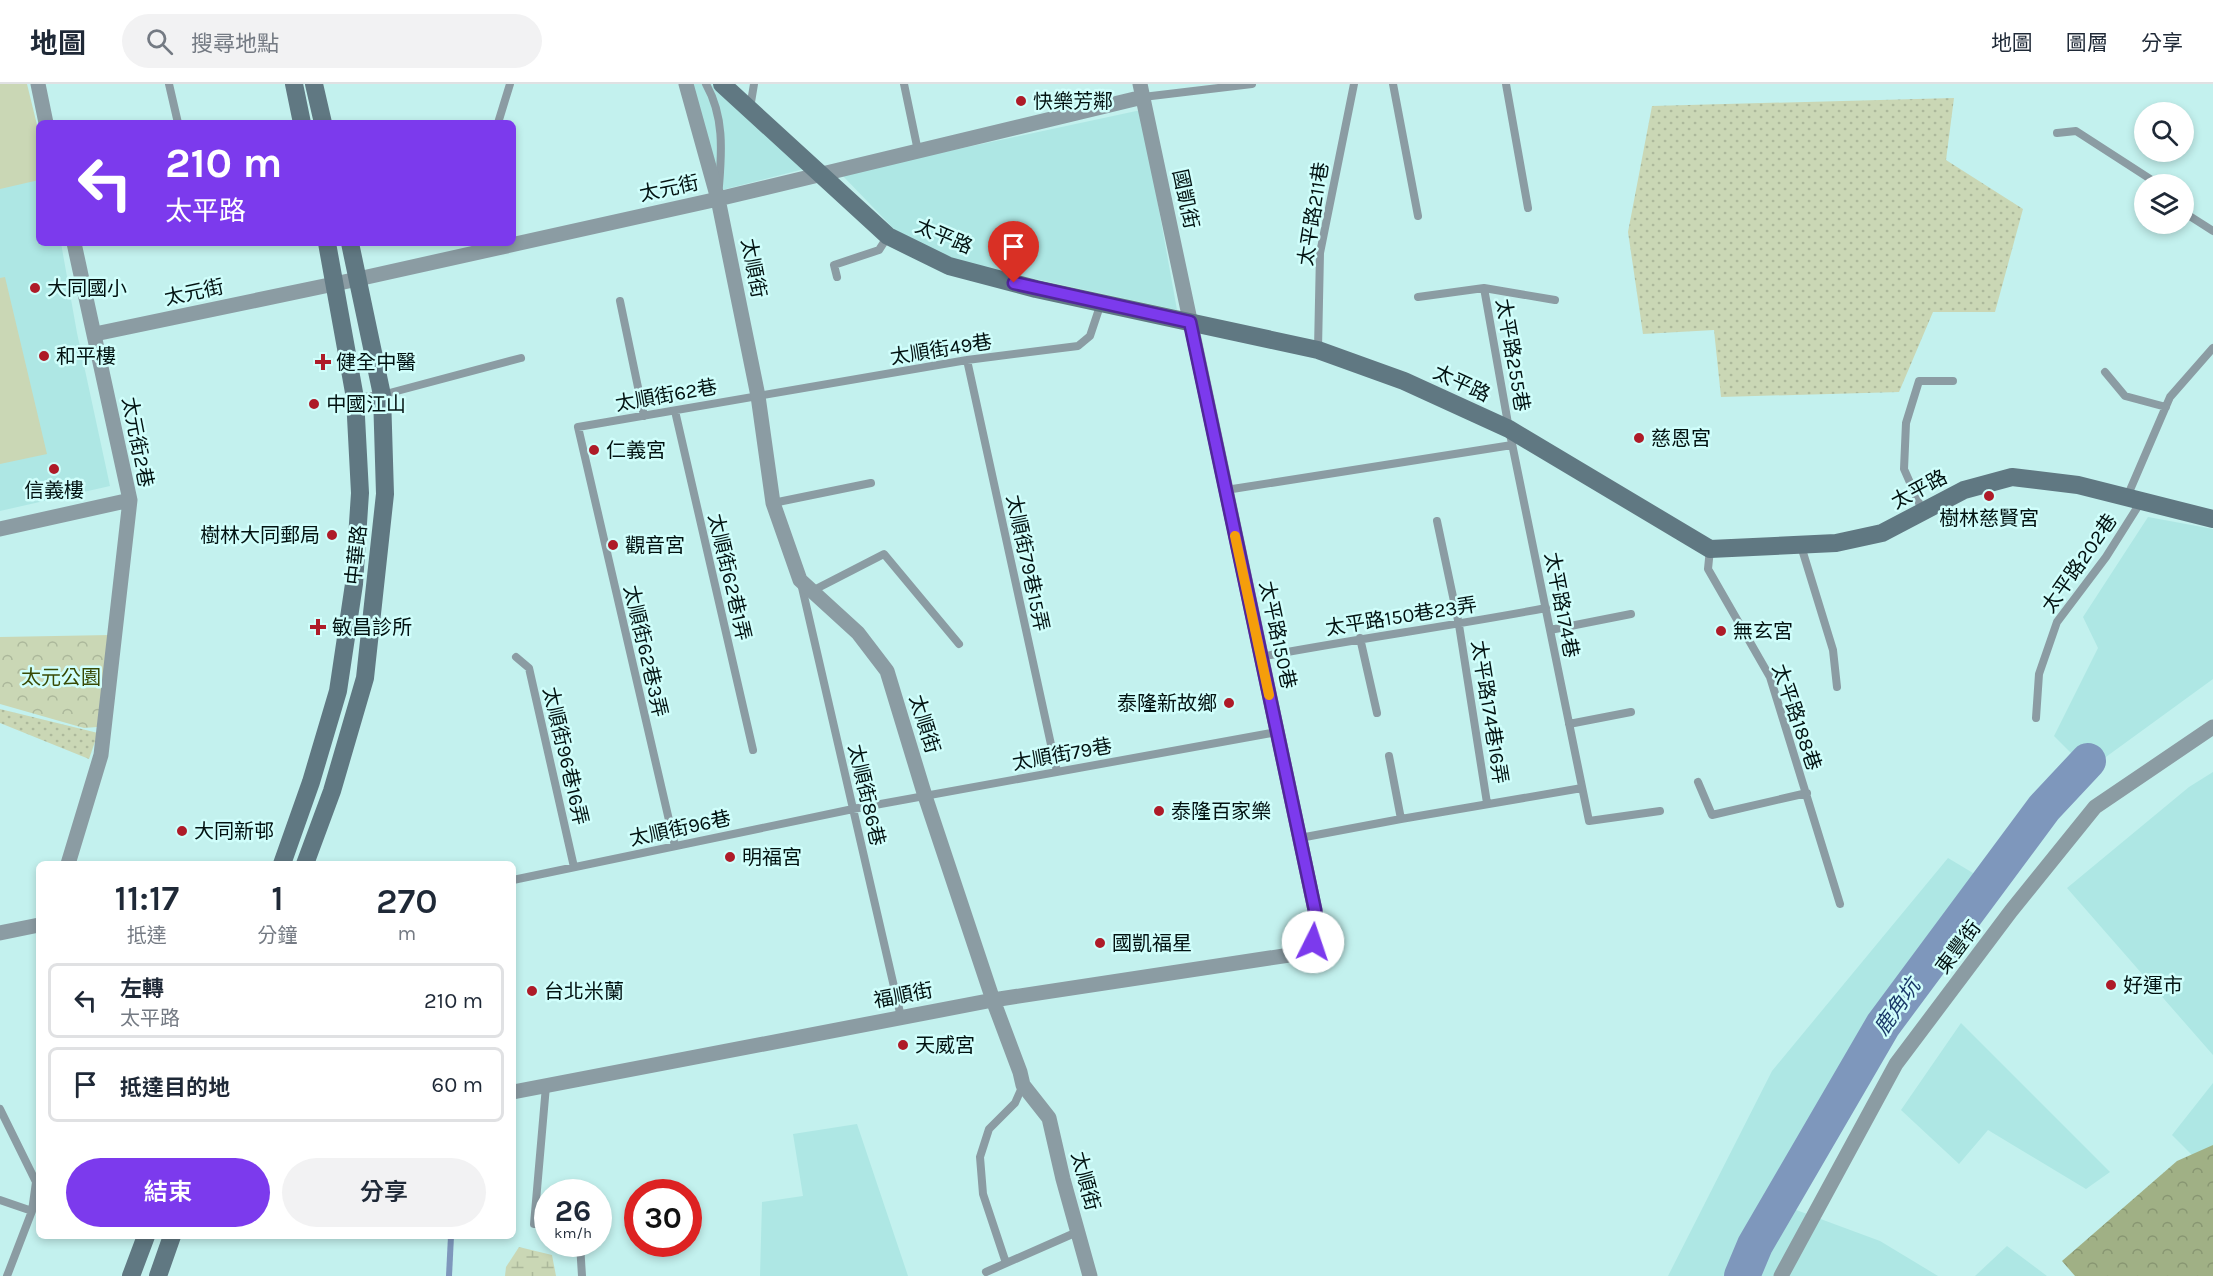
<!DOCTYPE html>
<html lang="zh-TW">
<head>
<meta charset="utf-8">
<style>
  :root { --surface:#fff; --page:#f2f2f3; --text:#1f2937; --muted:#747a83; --line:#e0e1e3; --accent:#7c3aed }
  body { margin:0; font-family:Karla,"Noto Sans TC",sans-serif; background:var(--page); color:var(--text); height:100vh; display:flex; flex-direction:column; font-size:22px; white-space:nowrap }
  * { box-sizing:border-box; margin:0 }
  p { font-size:20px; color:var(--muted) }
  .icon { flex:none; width:33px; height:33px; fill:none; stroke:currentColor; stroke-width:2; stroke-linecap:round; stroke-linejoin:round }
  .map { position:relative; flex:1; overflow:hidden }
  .drawer { position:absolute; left:36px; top:777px; width:480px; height:378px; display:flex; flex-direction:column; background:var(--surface); border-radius:9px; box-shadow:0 3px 9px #0003 }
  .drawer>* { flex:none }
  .hud { position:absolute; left:36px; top:36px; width:480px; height:126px; border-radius:9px; box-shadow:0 3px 9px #0003; background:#7c3aed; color:#fff; overflow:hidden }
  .buttons { position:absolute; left:2134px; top:18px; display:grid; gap:12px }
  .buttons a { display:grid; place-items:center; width:60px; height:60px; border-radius:50%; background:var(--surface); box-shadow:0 3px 9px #0003; font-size:30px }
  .speed { position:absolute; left:534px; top:1095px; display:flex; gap:12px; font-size:30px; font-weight:700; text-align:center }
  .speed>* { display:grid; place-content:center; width:78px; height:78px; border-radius:50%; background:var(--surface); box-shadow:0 3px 9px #0003; line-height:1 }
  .speed small { font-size:15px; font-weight:400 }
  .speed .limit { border:9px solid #d22; background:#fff; color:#111 }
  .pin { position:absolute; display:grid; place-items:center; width:51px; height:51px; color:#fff; margin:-62px -26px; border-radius:50% 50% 50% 0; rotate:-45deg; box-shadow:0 0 6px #0007 }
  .pin .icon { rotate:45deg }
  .me { position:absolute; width:66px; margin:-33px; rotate:4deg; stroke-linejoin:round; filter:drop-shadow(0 0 4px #0008) }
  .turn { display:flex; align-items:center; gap:21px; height:126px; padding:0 30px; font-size:27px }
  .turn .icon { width:78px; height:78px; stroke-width:2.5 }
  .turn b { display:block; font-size:42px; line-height:51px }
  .eta { display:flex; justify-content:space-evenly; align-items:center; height:102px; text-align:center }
  .eta b { font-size:36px; font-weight:600; line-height:42px }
  .button { display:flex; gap:12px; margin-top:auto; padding:12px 30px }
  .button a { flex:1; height:69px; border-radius:36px; background:var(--accent); color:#fff; font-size:24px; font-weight:600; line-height:69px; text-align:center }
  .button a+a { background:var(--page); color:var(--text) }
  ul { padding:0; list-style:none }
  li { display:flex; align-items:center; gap:18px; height:75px; margin:0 12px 9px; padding:0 18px; border:3px solid var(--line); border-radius:9px }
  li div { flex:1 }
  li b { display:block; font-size:22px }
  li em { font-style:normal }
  header { display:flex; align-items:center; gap:36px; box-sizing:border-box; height:84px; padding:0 30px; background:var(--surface); border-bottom:2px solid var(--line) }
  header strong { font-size:28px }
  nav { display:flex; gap:33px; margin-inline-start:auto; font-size:21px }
  .search { width:420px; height:54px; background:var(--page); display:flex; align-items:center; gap:15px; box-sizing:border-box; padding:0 21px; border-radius:33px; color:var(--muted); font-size:22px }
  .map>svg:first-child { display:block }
  .built { fill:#aee7e4 }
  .grass { fill:#cad7b5 }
  .forest { fill:url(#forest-crowns) }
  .wetland { fill:url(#wetland-marsh) }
  .park { fill:url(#park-crowns) }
  .garden { fill:url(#garden-dots) }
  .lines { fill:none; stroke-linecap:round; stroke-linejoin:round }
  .stream { stroke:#7e97bc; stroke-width:6 }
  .river { stroke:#7e97bc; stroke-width:36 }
  .lane { stroke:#8b9ca3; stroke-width:8 }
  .street { stroke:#8b9ca3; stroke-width:15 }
  .secondary { stroke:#607882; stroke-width:18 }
  .route-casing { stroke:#51269a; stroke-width:15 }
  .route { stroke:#7c3aed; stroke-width:10 }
  .slow { stroke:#f59e0b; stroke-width:10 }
  .poi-dot { fill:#ae1b28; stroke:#d0fefb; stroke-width:2 }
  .labels { text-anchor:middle; stroke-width:5; stroke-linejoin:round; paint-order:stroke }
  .poi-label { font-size:20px; fill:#021211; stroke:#d0fefb; text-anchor:start }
  .street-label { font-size:20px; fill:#021211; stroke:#d0fefb }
  .park-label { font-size:20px; fill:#384a04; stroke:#d0fefb }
  .water-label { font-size:21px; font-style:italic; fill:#1a3969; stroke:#d0fefb }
</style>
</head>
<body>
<header>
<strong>地圖</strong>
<div class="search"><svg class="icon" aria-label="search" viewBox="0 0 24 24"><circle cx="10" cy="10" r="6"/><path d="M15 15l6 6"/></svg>搜尋地點</div>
<nav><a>地圖</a><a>圖層</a><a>分享</a></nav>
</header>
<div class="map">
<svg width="2213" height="1192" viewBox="0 0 2213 1192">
  <defs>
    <pattern id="forest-crowns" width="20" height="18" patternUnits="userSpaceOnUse" patternTransform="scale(1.5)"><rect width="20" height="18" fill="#a0b085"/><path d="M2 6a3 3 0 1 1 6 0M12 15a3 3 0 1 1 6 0" fill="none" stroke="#889672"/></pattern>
    <pattern id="wetland-marsh" width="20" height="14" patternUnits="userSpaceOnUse" patternTransform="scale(1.5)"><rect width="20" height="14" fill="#cad7b5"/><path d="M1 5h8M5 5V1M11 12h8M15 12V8" fill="none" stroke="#acb89b"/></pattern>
    <pattern id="park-crowns" width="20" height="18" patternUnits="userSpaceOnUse" patternTransform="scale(1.5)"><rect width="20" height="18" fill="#cad7b5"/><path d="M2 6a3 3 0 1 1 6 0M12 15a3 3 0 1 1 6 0" fill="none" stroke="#acb89b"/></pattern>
    <pattern id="garden-dots" width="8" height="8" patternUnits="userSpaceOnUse" patternTransform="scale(1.5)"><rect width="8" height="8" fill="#cad7b5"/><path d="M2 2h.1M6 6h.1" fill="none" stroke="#acb89b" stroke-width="1.8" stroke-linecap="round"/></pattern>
  </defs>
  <rect width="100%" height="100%" fill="#c3f1ee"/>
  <path class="built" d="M 0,0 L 39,51 L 39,159 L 61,159 L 77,249 L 110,402 L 0,427 Z
    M 692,0 L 712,0 L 804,85 L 722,106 Z
    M 1141,26 L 1177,226 L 953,177 L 894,145 L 841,90 Z
    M 2148,433 L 2213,445 L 2213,595 L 2088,686 L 2054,652 L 2098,564 L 2083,533 Z
    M 2213,688 L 2213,971 L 2067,804 L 2189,703 Z
    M 1948,774 L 1978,792 L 1826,1021 L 1769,1116 L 1880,1157 L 1938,1192 L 1668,1192 L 1772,987 Z
    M 1961,939 L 2110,1088 L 2086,1105 L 1988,1046 L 1959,1080 L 1901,1026 Z
    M 2213,999 L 2213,1084 L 2209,1088 L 2172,1051 Z
    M 857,1040 L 908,1192 L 760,1192 L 762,1118 L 803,1112 L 793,1050 Z
    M 2007,1162 L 2047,1192 L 1975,1192 Z"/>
  <path class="grass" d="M 0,0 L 27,0 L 39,49 L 39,96 L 0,105 Z
    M 5,193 L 47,370 L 0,380 L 0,194 Z"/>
  <path class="forest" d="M 2213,1061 L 2213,1192 L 2075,1192 L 2062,1177 L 2177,1077 Z"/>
  <path class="wetland" d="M 519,1163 L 552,1171 L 556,1192 L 505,1192 L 506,1183 Z"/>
  <path class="park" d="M 110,551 L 97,643 L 84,644 L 0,620 L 0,553 Z"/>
  <path class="garden" d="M 1954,14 L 1946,76 L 2023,125 L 1995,228 L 1933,228 L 1899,308 L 1721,313 L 1714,246 L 1643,250 L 1628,148 L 1652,22 Z
    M 0,625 L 98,649 L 89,675 L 0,639 Z"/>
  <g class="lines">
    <path class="stream" d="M 449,1192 L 451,1152"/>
    <path class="river" d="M 1742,1192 L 1755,1161 L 1883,941 L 2044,724 L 2088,677"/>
    <path class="lane" d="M 169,0 L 178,39
      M 706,0 C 724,32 722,66 719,102
      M 904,0 L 918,67
      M 1393,0 L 1418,132
      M 1506,0 L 1528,124
      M 1143,13 L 1252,0
      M 750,24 L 754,0
      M 498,39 L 510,0
      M 2057,49 L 2076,47 L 2158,100
      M 2184,126 L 2188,131 L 2213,147
      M 837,193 L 834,181 L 879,166 L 888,152
      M 1418,213 L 1484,204
      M 1555,216 L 1484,204 L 1509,345 L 1589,737 L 1660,727
      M 620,217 L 644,332
      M 1318,265 L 1320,169 L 1354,0
      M 967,276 L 1057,688
      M 2105,288 L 2125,312 L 2166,323
      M 355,314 L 382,311 L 521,274
      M 675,327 L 753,666
      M 1226,406 L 1512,361
      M 2127,413 L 2170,313 L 2213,264
      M 773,419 L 871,399
      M 1923,428 L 1904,385 L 1906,339 L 1919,297 L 1953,297
      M 1437,437 L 1459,541 L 1487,719
      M 1801,462 L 1833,566 L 1837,603
      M 1710,465 L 1708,485 L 1770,593 L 1840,820
      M 801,499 L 901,933
      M 812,507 L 884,470 L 959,560
      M 1550,546 L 1631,530
      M 1360,554 L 1377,629
      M 516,573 L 529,584 L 574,783
      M 1260,573 C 1355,555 1451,542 1546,524
      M 2036,634 L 2039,590 L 2057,538 L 2106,473 L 2142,416
      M 1569,640 L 1631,628
      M 1698,698 L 1712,731 L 1807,709
      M 1401,735 L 1582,704
      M 1300,754 L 1401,735 L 1389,672
      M 675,762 L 578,343 L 967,276 L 1078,262 L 1090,252 L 1101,219
      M 513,796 L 853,725 L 1277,648
      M 546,1002 L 534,1140 L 548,1140
      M 0,1025 L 36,1098 L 32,1127
      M 0,1116 L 32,1127 L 7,1192
      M 580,1160 L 582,1192
      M 1006,1179 L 983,1110 L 980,1073 L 989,1045 L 1015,1019 L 1023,1001
      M 986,1188 L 1077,1148"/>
    <path class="street" d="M 38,0 L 46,39
      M 686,0 L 718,115 L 758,312 L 773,419 L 800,496 L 858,549 L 887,587 L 925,712 L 993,916 L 1020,988 L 1023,1001 L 1049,1034 L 1063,1095 L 1090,1192
      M 95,250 L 358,195 L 718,115 L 1143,13
      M 0,445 L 130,416 L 74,159
      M 68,780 L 101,671 L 130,416
      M 0,849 L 39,841
      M 513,1008 L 993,916 L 1303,869 C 1317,856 1316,844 1315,826 L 1140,0
      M 1781,1192 L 1896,980 L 2011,827 L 2095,723 L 2213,643"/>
    <path class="secondary" d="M 294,0 L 302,39
      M 314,0 L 323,39
      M 722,0 L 888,152 L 949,182 L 1036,205 L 1318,266 L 1404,297 L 1509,345 L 1710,465 L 1836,459 L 1882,449 L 1964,406 L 2012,393 L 2078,401 L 2213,435
      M 282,780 L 311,698 L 338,607 L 354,500 L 360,409 L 355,314 L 327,159
      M 305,780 L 332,707 L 365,594 L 385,410 L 382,311 L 350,159
      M 131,1192 L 146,1152
      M 158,1192 L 172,1152"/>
  </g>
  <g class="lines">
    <g class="route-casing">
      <path id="route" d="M 1014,199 L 1190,238 L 1315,826 L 1316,851 L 1313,858"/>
    </g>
    <use href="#route" class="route"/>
    <path class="slow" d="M 1235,452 L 1269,611"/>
  </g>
  <g class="poi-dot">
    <circle cx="1021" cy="17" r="6"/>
    <circle cx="35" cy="204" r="6"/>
    <circle cx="44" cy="272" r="6"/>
    <path d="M320 269h6v6h6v6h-6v6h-6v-6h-6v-6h6z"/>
    <circle cx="314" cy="320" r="6"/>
    <circle cx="1639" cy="354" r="6"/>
    <circle cx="594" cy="366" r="6"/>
    <circle cx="54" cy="385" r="6"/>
    <circle cx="1989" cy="412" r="6"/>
    <circle cx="332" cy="451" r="6"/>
    <circle cx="613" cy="461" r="6"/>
    <path d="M315 534h6v6h6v6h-6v6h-6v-6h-6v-6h6z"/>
    <circle cx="1721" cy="547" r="6"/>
    <circle cx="1229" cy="619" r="6"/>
    <circle cx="1159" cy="727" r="6"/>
    <circle cx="182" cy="747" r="6"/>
    <circle cx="730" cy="773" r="6"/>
    <circle cx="1100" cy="859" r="6"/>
    <circle cx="2111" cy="901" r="6"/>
    <circle cx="532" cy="907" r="6"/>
    <circle cx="903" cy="961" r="6"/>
  </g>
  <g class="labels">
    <g class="poi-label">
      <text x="1033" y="24">快樂芳鄰</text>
      <text x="47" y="211">大同國小</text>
      <text x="56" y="279">和平樓</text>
      <text x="336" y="285">健全中醫</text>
      <text x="326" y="327">中國江山</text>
      <text x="1651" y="361">慈恩宮</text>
      <text x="606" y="373">仁義宮</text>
      <text x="54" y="413" text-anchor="middle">信義樓</text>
      <text x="1989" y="441" text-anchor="middle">樹林慈賢宮</text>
      <text x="320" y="458" text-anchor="end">樹林大同郵局</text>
      <text x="625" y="468">觀音宮</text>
      <text x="332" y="550">敏昌診所</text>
      <text x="1733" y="554">無玄宮</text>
      <text x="1217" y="626" text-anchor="end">泰隆新故鄉</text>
      <text x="1171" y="734">泰隆百家樂</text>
      <text x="194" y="754">大同新邨</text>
      <text x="742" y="780">明福宮</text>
      <text x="1112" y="866">國凱福星</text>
      <text x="2123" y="908">好運市</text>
      <text x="544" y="914">台北米蘭</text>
      <text x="915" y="968">天威宮</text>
    </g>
    <g class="street-label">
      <text transform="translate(669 104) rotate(-12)" y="7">太元街</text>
      <text transform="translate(1186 115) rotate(78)" y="7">國凱街</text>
      <text transform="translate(1313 130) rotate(-81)" y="7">太平路211巷</text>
      <text transform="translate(944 152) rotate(23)" y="7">太平路</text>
      <text transform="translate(754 184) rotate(79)" y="7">太順街</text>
      <text transform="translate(194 208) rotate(-12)" y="7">太元街</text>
      <text transform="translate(941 265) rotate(-9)" y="7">太順街49巷</text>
      <text transform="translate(1513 271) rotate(80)" y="7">太平路255巷</text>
      <text transform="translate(1462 299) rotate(25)" y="7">太平路</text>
      <text transform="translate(666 311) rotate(-10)" y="7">太順街62巷</text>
      <text transform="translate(138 358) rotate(79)" y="7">太元街2巷</text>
      <text transform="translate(1919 405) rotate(-28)" y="7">太平路</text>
      <text transform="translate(356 471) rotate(-84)" y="7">中華路</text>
      <text transform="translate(1028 479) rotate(78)" y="7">太順街79巷15弄</text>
      <text transform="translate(2079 479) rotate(-55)" y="7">太平路202巷</text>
      <text transform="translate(730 493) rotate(77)" y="7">太順街62巷1弄</text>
      <text transform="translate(1562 521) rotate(79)" y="7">太平路174巷</text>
      <text transform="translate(1401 532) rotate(-9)" y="7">太平路150巷23弄</text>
      <text transform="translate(1278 551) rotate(78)" y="7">太平路150巷</text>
      <text transform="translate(646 567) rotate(77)" y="7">太順街62巷3弄</text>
      <text transform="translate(1490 628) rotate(81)" y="7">太平路174巷16弄</text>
      <text transform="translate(1797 633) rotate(71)" y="7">太平路188巷</text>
      <text transform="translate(925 640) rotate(73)" y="7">太順街</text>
      <text transform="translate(1062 670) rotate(-10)" y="7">太順街79巷</text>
      <text transform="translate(566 672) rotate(77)" y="7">太順街96巷16弄</text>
      <text transform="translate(867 711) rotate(77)" y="7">太順街86巷</text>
      <text transform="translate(680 744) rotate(-12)" y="7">太順街96巷</text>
      <text transform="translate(1958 863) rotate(-53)" y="7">東豐街</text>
      <text transform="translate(903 911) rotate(-11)" y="7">福順街</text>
      <text transform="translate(1086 1097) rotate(75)" y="7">太順街</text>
    </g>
    <g class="park-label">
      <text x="61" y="600">太元公園</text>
    </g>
    <g class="water-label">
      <text transform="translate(1897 923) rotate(-55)" y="7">鹿角坑</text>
    </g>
  </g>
</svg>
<div class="buttons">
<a><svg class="icon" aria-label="search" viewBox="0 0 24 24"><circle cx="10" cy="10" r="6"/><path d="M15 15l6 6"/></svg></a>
<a><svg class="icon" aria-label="layers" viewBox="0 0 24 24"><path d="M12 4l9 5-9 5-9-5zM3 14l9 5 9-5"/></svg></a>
</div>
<div class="speed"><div>26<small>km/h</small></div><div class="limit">30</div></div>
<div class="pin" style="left:1014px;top:199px;background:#d93025"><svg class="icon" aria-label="arrive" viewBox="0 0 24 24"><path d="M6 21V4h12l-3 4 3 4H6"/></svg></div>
<svg class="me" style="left:1313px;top:858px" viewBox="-20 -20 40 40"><circle r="19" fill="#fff"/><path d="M0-13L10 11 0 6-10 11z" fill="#7c3aed"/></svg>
<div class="hud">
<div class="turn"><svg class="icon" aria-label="left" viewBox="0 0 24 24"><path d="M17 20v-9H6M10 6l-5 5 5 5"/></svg><div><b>210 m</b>太平路</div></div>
</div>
<section class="drawer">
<div class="eta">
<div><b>11:17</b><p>抵達</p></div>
<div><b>1</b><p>分鐘</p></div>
<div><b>270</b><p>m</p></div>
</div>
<ul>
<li><svg class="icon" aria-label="left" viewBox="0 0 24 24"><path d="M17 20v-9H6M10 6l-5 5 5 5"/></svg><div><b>左轉</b><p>太平路</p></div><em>210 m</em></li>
<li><svg class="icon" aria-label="arrive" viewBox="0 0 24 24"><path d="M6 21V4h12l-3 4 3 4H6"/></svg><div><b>抵達目的地</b></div><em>60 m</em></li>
</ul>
<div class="button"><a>結束</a><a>分享</a></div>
</section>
</div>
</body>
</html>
